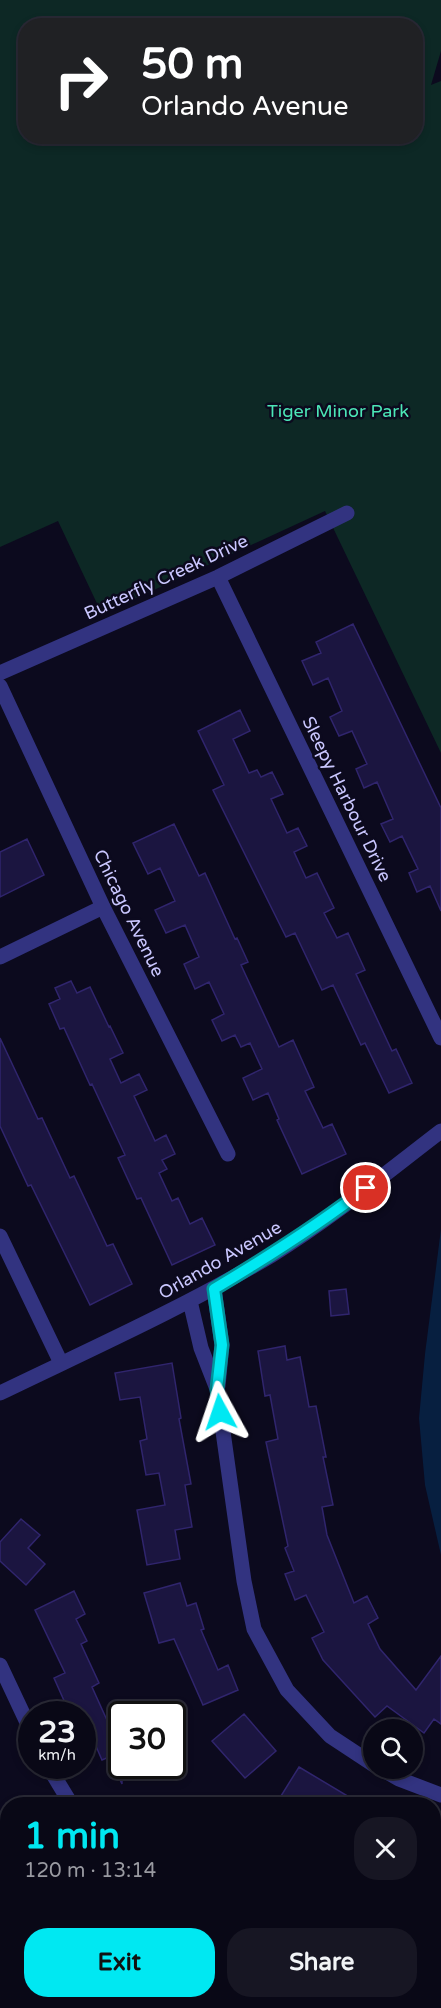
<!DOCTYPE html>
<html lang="en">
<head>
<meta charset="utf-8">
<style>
  :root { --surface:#090816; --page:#171623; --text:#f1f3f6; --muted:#999aa1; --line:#292935; --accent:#00e8f2 }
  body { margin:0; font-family:"Varela Round",sans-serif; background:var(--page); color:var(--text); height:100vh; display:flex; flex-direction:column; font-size:22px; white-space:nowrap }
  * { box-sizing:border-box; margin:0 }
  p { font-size:20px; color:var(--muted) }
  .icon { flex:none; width:33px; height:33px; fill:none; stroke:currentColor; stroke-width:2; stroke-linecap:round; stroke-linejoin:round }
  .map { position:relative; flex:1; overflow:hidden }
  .side { position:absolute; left:0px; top:1797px; width:441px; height:212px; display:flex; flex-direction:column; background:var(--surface); border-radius:24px 24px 0 0; box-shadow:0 3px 9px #0003,0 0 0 2px var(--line) }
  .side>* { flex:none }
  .hud { position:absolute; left:18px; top:18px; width:405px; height:126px; border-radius:24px; box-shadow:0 3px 9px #0003,0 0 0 2px var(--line); background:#202124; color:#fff; overflow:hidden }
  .tools { position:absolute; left:363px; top:1719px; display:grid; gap:12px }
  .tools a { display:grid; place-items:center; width:60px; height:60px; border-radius:50%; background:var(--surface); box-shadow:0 3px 9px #0003,0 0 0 2px var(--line); font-size:30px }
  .speed { position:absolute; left:18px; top:1701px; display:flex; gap:12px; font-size:30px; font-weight:700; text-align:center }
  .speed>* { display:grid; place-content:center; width:78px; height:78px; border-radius:50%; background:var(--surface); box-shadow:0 3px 9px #0003,0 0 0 2px var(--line); line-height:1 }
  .speed small { font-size:15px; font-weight:400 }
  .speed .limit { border:3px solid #111; border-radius:9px; background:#fff; color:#111 }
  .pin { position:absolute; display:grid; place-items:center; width:51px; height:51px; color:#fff; margin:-26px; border:3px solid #fff; border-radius:50%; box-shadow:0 2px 6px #0007 }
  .me { position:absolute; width:66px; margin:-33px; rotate:355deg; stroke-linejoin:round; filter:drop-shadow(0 0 4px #0008) }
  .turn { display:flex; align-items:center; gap:21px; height:126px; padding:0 24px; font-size:27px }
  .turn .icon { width:78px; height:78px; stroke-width:2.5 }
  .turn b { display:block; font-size:42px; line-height:51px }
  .round { display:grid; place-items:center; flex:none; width:63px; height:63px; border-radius:24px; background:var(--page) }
  .overview { display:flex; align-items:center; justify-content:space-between; height:102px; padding:0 24px }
  h1 { font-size:36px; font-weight:700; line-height:45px; color:var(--accent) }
  .primary-button { display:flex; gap:12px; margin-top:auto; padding:12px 24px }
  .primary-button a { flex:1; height:69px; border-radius:24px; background:var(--accent); color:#111; font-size:24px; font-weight:700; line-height:69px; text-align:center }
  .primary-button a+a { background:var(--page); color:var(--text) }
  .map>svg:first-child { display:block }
  .green { fill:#0d2825; fill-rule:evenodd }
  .water { fill:#071f40 }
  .building { fill:#1b1540; stroke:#30256d; stroke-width:1.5 }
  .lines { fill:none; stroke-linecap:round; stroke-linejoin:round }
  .minor { stroke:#323380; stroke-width:15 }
  .route-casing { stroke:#00979d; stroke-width:15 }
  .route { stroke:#00e8f2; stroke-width:10 }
  .labels { text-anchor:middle; stroke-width:5; stroke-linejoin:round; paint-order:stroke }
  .park-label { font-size:18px; fill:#4ce6b7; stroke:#0c0a1e }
  .street-label { font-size:18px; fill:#cac7ff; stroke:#0c0a1e }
</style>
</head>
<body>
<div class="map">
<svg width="441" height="2008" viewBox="0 0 441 2008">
  <rect width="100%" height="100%" fill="#0c0a1e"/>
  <path class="green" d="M 0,0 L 441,0 L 441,51 L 431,85 L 441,81 L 441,753 L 325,511 L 102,614 L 58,521 L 0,547 ZM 26,26 L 416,26 L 416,136 L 26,136 Z"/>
  <path class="water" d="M 441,1229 L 441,1555 L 425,1485 L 419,1418 L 425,1354 Z"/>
  <path class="building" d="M 353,624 L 441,808 L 441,911 L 430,886 L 417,892 L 409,873 L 418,869 L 402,836 L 390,842 L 381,824 L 393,819 L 377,782 L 364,788 L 356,769 L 367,764 L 352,731 L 339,736 L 330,717 L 342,711 L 328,678 L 313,685 L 302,661 L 321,653 L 316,642 Z
    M 240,710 L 250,731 L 233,739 L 249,773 L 257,770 L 261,777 L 272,772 L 283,794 L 271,799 L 287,833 L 298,828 L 307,846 L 294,852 L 306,878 L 317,873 L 334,908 L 324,913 L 337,938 L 348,933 L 365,970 L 356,974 L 392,1051 L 396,1049 L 412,1083 L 389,1093 L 365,1043 L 361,1045 L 333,985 L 322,990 L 295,933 L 286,937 L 213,790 L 224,785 L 198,731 Z
    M 174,824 L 199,876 L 205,873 L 235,939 L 237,938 L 248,962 L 241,965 L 279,1047 L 293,1040 L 314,1087 L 305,1091 L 323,1128 L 332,1124 L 346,1154 L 302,1174 L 277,1120 L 279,1119 L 268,1093 L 253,1100 L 243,1078 L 262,1069 L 250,1043 L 241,1047 L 235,1035 L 222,1041 L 212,1020 L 224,1014 L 209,982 L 195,989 L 184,964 L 199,957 L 185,925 L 166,933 L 155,910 L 175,901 L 160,868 L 148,874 L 133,843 Z
    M 27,839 L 44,875 L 0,897 L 0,852 Z
    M 71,981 L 77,993 L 90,987 L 109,1027 L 110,1026 L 123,1053 L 110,1059 L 121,1083 L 139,1074 L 147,1090 L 134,1096 L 155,1141 L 166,1135 L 175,1154 L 162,1160 L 167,1169 L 159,1173 L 172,1201 L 178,1198 L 190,1224 L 202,1218 L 215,1245 L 172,1265 L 141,1198 L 137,1199 L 118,1158 L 125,1155 L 92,1084 L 90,1085 L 64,1028 L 60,1029 L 49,1004 L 60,999 L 55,988 Z
    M 0,1038 L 38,1119 L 42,1118 L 70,1178 L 74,1176 L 107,1246 L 113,1244 L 132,1284 L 90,1305 L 31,1185 L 28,1186 L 0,1126 Z
    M 346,1289 L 349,1314 L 331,1316 L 329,1291 Z
    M 285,1346 L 287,1360 L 300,1357 L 309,1407 L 316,1406 L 326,1457 L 323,1457 L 333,1505 L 322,1507 L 327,1535 L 354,1603 L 367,1596 L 378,1618 L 368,1624 L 380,1649 L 416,1690 L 441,1656 L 441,1724 L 434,1719 L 424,1733 L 387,1706 L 375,1717 L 323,1660 L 312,1638 L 324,1632 L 306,1595 L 295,1600 L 285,1574 L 294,1571 L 285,1548 L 288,1546 L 266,1442 L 278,1439 L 270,1395 L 265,1396 L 258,1351 Z
    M 172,1363 L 181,1418 L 179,1419 L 191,1484 L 185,1485 L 192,1527 L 175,1530 L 180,1559 L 147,1565 L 137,1510 L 165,1505 L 159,1473 L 146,1475 L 140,1441 L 147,1439 L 140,1397 L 120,1400 L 115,1373 Z
    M 21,1519 L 40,1535 L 28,1548 L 45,1564 L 26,1585 L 0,1561 L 0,1542 Z
    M 180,1583 L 187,1606 L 196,1603 L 204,1629 L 201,1630 L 218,1670 L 228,1665 L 238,1690 L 203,1705 L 174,1639 L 159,1643 L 144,1593 Z
    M 74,1591 L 85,1614 L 76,1619 L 87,1641 L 81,1644 L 99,1683 L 92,1687 L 111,1729 L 122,1724 L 122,1784 L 109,1757 L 102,1760 L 82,1714 L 70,1714 L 54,1678 L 65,1673 L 35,1610 Z
    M 244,1714 L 276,1751 L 245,1778 L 212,1741 Z
    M 299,1767 L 361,1804 L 276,1804 Z"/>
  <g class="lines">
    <path class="minor" d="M 218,577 L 441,1038
      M 0,673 L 218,577 L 347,513
      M 0,686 L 103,907 L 228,1154
      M 0,957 L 103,907
      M 0,1236 L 61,1363
      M 214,1289 L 222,1345 L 218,1386
      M 190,1301 L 201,1348 L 217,1389 L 244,1581 L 254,1629 L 287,1690 L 330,1736 L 374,1765
      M 0,1393 C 91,1349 185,1307 272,1255 C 332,1218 386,1173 441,1131
      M 0,1665 L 32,1733
      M 48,1766 L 71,1804
      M 380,1768 L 399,1779 L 441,1795
      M 305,2001 L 322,2008
      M 409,2008 L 410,2001"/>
  </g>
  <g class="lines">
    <g class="route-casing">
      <path id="route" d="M 220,1412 L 217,1389 L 222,1345 L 214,1289 C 266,1258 317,1226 366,1188"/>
    </g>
    <use href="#route" class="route"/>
  </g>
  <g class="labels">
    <g class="park-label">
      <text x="338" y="417">Tiger Minor Park</text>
    </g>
    <g class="street-label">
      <text transform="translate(166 577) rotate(-25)" y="6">Butterfly Creek Drive</text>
      <text transform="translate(347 799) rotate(64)" y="6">Sleepy Harbour Drive</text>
      <text transform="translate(129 913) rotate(64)" y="6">Chicago Avenue</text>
      <text transform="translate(220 1260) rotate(-30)" y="6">Orlando Avenue</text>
    </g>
  </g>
</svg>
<div class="tools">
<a><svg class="icon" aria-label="search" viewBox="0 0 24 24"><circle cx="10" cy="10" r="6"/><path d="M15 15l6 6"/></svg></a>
</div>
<div class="speed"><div>23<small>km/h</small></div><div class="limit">30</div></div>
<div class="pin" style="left:366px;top:1188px;background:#d93025"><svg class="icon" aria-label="arrive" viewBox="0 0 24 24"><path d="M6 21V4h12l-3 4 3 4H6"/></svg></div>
<svg class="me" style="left:220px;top:1412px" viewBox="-20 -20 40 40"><path d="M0-17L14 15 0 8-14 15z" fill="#00e8f2" stroke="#fff" stroke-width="4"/></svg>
<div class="hud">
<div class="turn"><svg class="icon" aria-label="right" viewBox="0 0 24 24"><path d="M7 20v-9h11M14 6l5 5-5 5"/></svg><div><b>50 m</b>Orlando Avenue</div></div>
</div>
<section class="side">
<div class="overview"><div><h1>1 min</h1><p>120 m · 13:14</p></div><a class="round"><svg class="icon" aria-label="close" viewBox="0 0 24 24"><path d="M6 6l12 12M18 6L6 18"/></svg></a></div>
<div class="primary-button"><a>Exit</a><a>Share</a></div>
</section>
</div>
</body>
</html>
